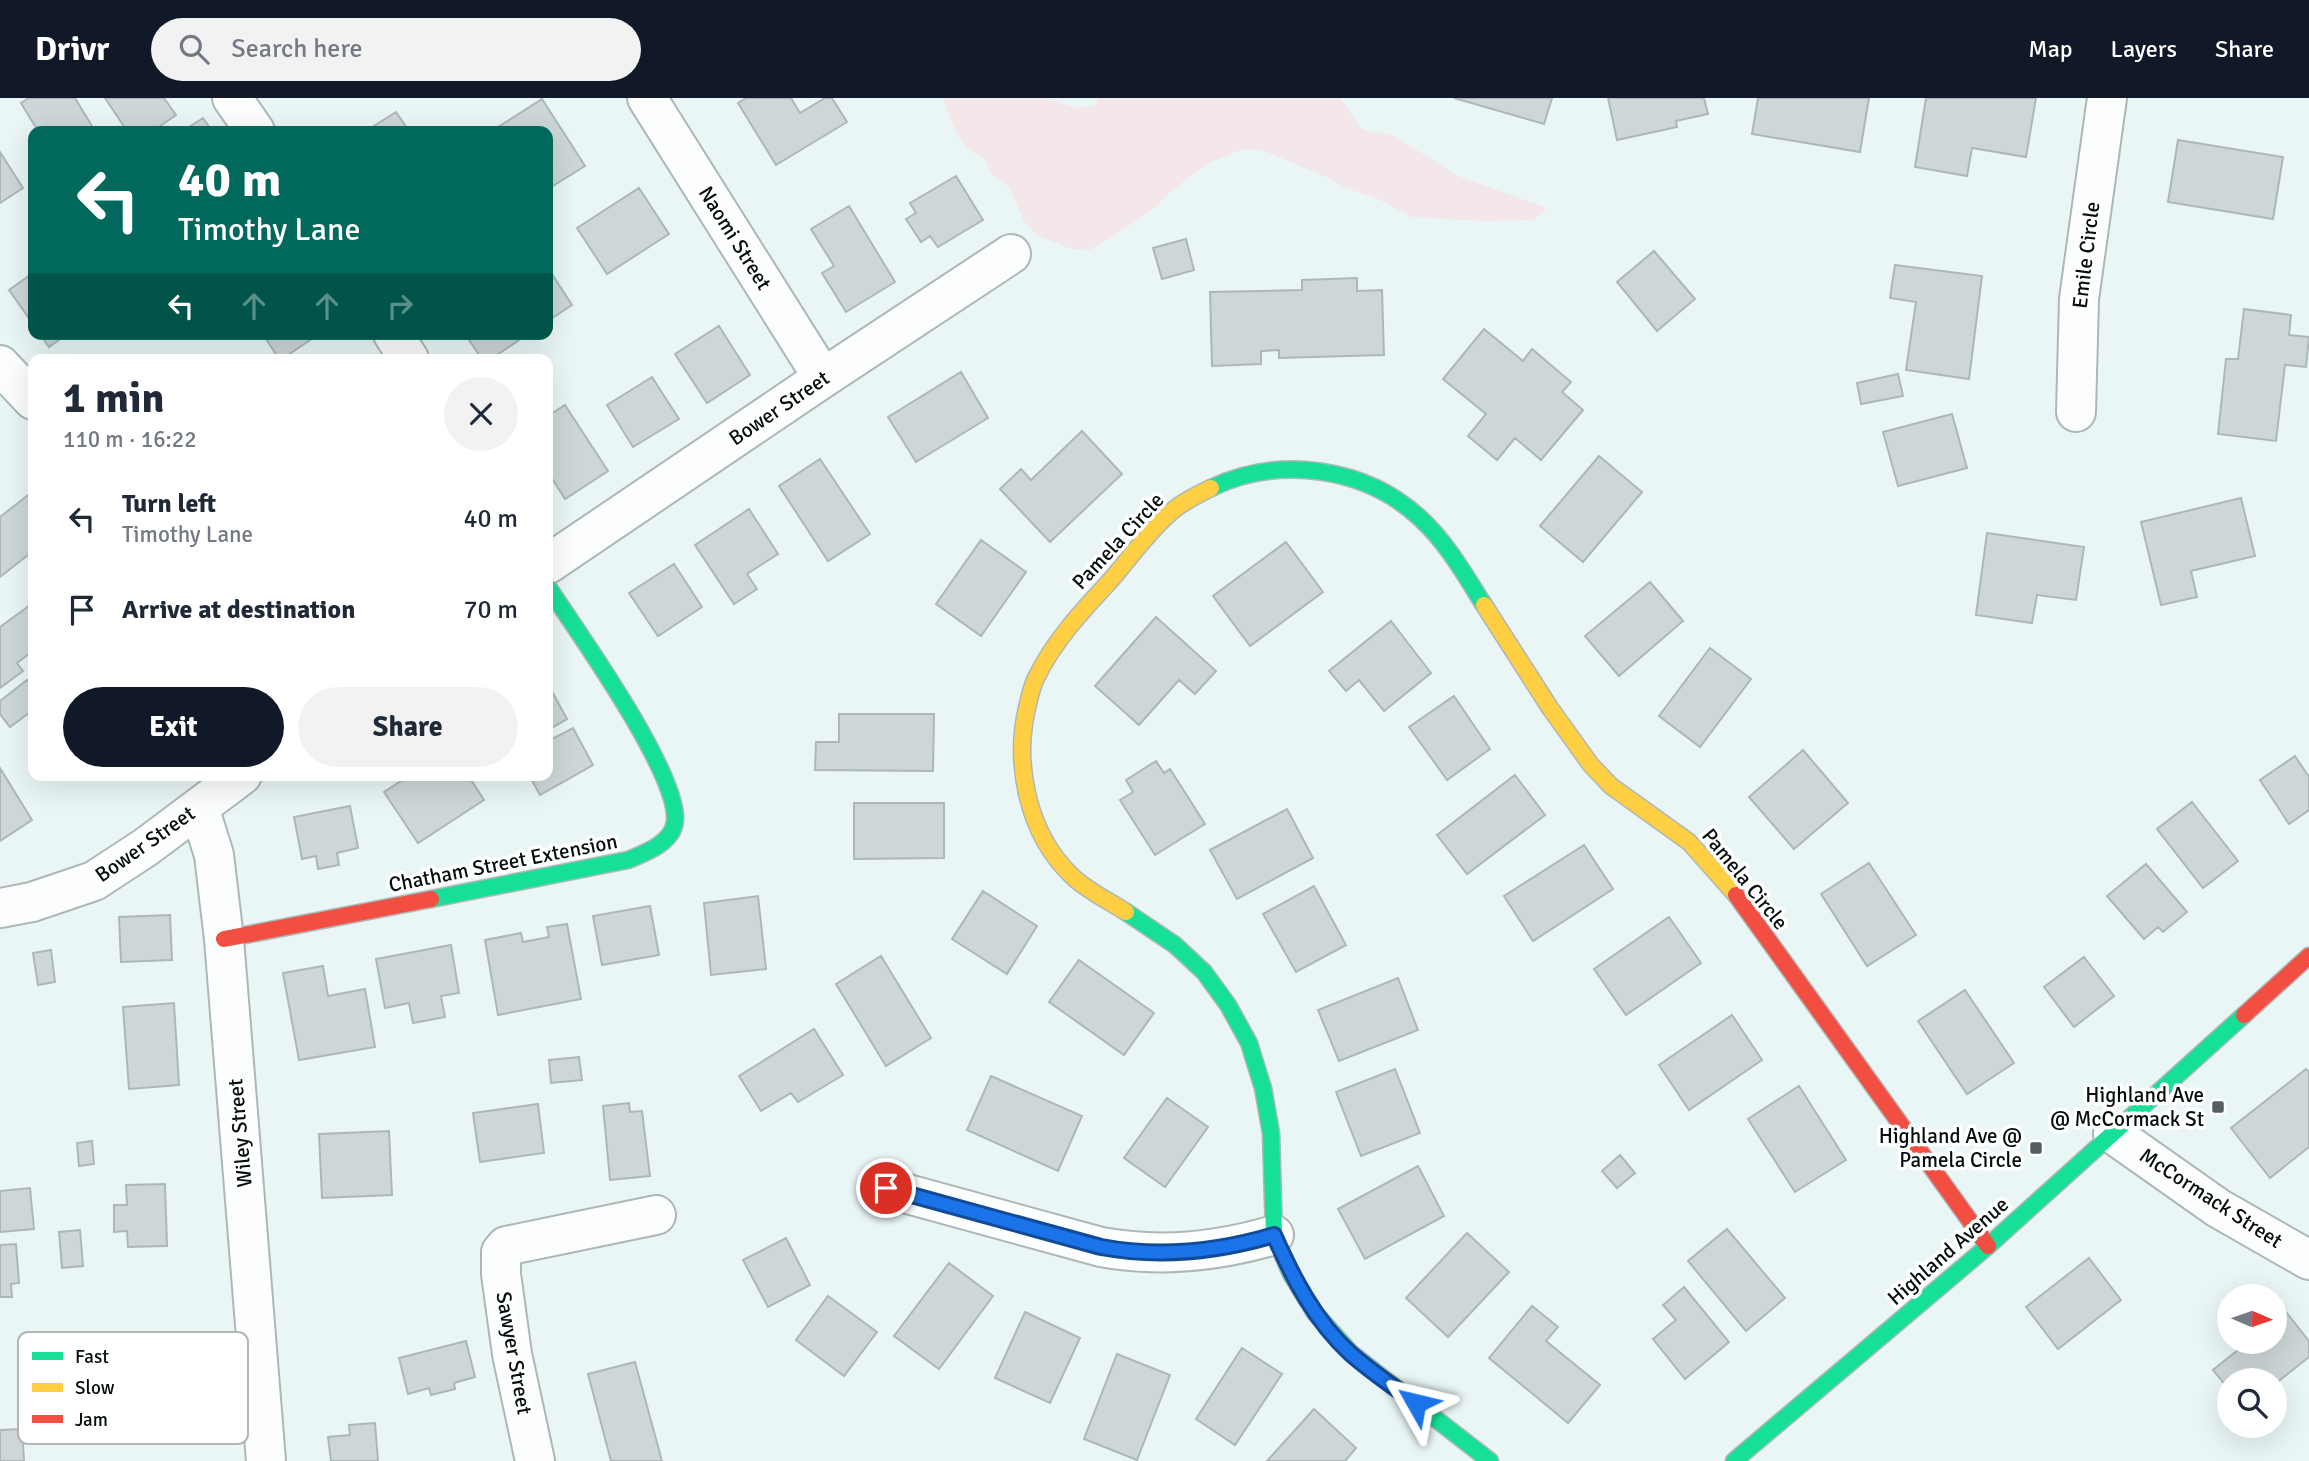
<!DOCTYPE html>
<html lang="en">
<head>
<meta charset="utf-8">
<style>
  :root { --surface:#fff; --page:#f2f2f3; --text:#1f2937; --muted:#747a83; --accent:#111827 }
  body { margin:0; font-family:Signika,sans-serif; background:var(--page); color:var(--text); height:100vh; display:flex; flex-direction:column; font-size:26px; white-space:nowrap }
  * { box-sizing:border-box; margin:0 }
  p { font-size:23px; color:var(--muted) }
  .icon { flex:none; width:38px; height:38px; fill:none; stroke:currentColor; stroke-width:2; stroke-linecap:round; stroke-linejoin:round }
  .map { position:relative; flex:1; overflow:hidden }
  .details { position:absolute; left:28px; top:256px; width:525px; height:427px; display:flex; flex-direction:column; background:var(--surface); border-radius:14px; box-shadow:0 7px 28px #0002 }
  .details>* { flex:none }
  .guide { position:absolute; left:28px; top:28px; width:525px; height:214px; border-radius:14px; box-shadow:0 7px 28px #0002; background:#00695c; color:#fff; overflow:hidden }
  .needle { width:46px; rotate:92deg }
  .fabs { position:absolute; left:2217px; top:1186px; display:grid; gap:14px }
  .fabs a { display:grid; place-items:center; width:70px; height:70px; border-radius:50%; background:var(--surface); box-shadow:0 7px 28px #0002; font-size:35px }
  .pin { position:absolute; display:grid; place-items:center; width:60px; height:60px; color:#fff; margin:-30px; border:4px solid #fff; border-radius:50%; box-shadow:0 2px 7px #0007 }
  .me { position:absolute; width:77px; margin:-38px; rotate:307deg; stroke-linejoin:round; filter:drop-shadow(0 0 5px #0008) }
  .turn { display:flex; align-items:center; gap:24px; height:147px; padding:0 35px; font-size:32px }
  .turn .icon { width:91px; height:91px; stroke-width:2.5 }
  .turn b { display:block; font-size:49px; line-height:60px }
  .lanes { display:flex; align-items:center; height:66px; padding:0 35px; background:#0003; justify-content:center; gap:35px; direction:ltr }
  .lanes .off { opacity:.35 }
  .round { display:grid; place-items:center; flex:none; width:74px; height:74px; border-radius:37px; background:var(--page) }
  .head { display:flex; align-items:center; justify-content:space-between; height:119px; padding:0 35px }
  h1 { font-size:42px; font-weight:800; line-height:52px }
  .cta { display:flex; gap:14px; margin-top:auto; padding:14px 35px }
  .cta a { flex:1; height:80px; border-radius:42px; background:var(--accent); color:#fff; font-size:28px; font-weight:800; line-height:80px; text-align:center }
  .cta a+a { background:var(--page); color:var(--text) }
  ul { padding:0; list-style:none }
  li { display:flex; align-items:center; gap:21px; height:91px; padding:0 35px }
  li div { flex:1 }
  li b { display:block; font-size:26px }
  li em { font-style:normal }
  header { display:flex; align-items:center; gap:42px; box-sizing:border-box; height:98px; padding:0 35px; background:var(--accent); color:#fff }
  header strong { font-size:33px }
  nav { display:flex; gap:38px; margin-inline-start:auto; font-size:24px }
  .search { width:490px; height:63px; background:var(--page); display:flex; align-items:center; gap:18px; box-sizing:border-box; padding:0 24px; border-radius:38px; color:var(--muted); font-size:26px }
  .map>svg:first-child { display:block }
  .green { fill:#f3e7e9 }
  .building { fill:#cdd7d7; stroke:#aeb7b7; stroke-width:2 }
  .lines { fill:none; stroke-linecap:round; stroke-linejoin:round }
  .street-casing { stroke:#aeb7b7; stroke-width:42 }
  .fast-casing { stroke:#aeb7b7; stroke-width:19 }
  .slow-casing { stroke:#aeb7b7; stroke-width:19 }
  .jam-casing { stroke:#aeb7b7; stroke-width:19 }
  .street { stroke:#fcfefe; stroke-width:38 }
  .fast { stroke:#16e098; stroke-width:16 }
  .slow { stroke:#ffcf43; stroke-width:16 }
  .jam { stroke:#f24e42; stroke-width:16 }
  .route-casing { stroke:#114b97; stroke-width:18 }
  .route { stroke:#1a73e8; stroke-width:12 }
  .poi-dot { fill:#565f5f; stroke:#fff; stroke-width:2.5 }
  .labels { text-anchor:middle; stroke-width:7; stroke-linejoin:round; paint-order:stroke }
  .street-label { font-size:21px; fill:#060d0d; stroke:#fff }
  .poi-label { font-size:21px; fill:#060d0d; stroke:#fff; text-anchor:end }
  .key { fill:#fff; stroke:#b4b6b6; stroke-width:2 }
  .key-label { font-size:19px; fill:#060d0d }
</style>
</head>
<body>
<header>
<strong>Drivr</strong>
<div class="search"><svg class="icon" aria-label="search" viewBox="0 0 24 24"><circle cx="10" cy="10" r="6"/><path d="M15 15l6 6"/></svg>Search here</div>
<nav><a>Map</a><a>Layers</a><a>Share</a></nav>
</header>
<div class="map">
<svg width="2309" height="1363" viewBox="0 0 2309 1363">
  <rect width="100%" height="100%" fill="#eaf6f6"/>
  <path class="green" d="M 943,0 L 1045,0 L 1077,10 L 1096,7 L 1098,0 L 1340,0 L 1363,32 L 1393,37 L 1458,78 L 1547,110 L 1534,122 L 1481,123 L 1411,119 L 1378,101 L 1343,89 L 1328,80 L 1277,58 L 1260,52 L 1243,51 L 1209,65 L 1167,96 L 1156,109 L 1114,138 L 1089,152 L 1071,151 L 1037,137 L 1024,123 L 1009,89 L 994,79 L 984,61 L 968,51 L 957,37 Z"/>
  <path class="building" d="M 29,0 L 75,0 L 95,33 L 38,33 L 21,5 Z
    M 105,0 L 164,0 L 176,17 L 153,33 L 127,33 Z
    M 746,0 L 791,0 L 800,15 L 825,0 L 832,0 L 847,24 L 776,67 L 738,5 Z
    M 1454,0 L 1552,0 L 1544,26 Z
    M 1608,0 L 1704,0 L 1708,16 L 1676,23 L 1677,29 L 1617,42 Z
    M 1758,0 L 1869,0 L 1860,54 L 1752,36 Z
    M 1926,0 L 2036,0 L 2026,59 L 1972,50 L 1967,78 L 1915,69 Z
    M 542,1 L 585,68 L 548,91 L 548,33 L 497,33 L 495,31 Z
    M 396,14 L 409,33 L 366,33 Z
    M 203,20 L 212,33 L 183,33 Z
    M 2178,42 L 2283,59 L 2273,121 L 2168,104 Z
    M 0,54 L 23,90 L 0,105 Z
    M 956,78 L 983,122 L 938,149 L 930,138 L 921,144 L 906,121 L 916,115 L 910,105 Z
    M 639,90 L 669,136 L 607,176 L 577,130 Z
    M 849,108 L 895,184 L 846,214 L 822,175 L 834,168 L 811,131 Z
    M 1186,141 L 1194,172 L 1162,181 L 1153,150 Z
    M 1654,153 L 1695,201 L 1657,233 L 1617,184 Z
    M 1895,167 L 1982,178 L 1969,281 L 1906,272 L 1916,204 L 1890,200 Z
    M 548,170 L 572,207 L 548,223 Z
    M 33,175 L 33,226 L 9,192 Z
    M 1357,180 L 1357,193 L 1382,192 L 1384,257 L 1279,260 L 1279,252 L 1261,253 L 1261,266 L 1212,268 L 1210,194 L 1302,192 L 1302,182 Z
    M 2244,211 L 2291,217 L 2289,237 L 2309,239 L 2306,269 L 2285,267 L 2276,343 L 2218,336 L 2226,261 L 2238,261 Z
    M 719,228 L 750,277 L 707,305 L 675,256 Z
    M 1484,231 L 1523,263 L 1532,251 L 1571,284 L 1562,294 L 1583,312 L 1541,362 L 1515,340 L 1497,362 L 1468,338 L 1486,316 L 1443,281 Z
    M 40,236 L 67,236 L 49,249 Z
    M 263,236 L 319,236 L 282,261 L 279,261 Z
    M 465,236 L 528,236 L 491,261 L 482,261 Z
    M 961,274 L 988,320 L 916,364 L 888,319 Z
    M 1898,276 L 1903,298 L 1861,306 L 1857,285 Z
    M 652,279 L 679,321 L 633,349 L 607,307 Z
    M 565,307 L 608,373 L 565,401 L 548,374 L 548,318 Z
    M 1952,316 L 1967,370 L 1898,388 L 1883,334 Z
    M 1082,333 L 1122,376 L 1050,444 L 1000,391 L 1021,371 L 1031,382 Z
    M 1599,358 L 1642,394 L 1583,464 L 1540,428 Z
    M 820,361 L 870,436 L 828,463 L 779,388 Z
    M 32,394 L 33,453 L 0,479 L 0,419 Z
    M 2241,400 L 2255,458 L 2191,473 L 2197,499 L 2161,507 L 2141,424 Z
    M 749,411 L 778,456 L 747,476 L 757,491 L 734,506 L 695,447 Z
    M 1987,435 L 2084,449 L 2076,502 L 2037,497 L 2032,525 L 1976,517 Z
    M 981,442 L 1026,474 L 981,538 L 936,506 Z
    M 1286,444 L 1323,494 L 1250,548 L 1213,498 Z
    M 674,466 L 702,509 L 658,538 L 629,495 Z
    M 1650,484 L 1683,523 L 1619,578 L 1585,538 Z
    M 33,505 L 33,553 L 17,565 L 23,573 L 0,590 L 0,529 Z
    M 1156,519 L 1216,573 L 1195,596 L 1179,582 L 1139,627 L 1095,588 Z
    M 1391,523 L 1431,575 L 1384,613 L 1359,582 L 1346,593 L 1329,573 Z
    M 1710,550 L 1751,581 L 1700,649 L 1659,618 Z
    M 27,582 L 33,590 L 33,612 L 10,629 L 0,616 L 0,603 Z
    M 548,586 L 567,621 L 548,632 Z
    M 1454,598 L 1490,651 L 1447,682 L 1409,629 Z
    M 839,616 L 934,616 L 933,673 L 815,672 L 816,644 L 839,644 Z
    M 573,630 L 593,667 L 540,697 L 529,677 L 548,677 L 548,643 Z
    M 1803,652 L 1848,705 L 1794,751 L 1749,699 Z
    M 2295,658 L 2309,679 L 2309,712 L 2289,726 L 2260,682 Z
    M 1156,663 L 1164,675 L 1170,671 L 1205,726 L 1155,757 L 1120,702 L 1133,694 L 1126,682 Z
    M 0,670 L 32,722 L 0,743 Z
    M 410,677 L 468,677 L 484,702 L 418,745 L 384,694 Z
    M 1515,677 L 1545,717 L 1467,776 L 1437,737 Z
    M 2192,704 L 2238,763 L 2203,790 L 2157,731 Z
    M 854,705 L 944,705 L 944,760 L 854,761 Z
    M 350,708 L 358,750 L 337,755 L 339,767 L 318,771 L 316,758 L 302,761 L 294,719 Z
    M 1287,711 L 1313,760 L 1237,801 L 1210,752 Z
    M 1584,747 L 1613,791 L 1533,843 L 1504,798 Z
    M 1869,765 L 1916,837 L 1867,868 L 1821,796 Z
    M 2146,766 L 2187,814 L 2163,834 L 2158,829 L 2144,841 L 2107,798 Z
    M 1314,788 L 1346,847 L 1296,874 L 1263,816 Z
    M 983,793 L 1037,828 L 1007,876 L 952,841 Z
    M 758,798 L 766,871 L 711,877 L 704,805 Z
    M 650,808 L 659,857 L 602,867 L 593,818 Z
    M 170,817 L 172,862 L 121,864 L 119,819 Z
    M 1669,819 L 1701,865 L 1626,917 L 1594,871 Z
    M 567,826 L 581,901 L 498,917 L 485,842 L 521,835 L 523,844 L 549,839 L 547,829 Z
    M 451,847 L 459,895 L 441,898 L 445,919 L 413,925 L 409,905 L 385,910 L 376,861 Z
    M 51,852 L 55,884 L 38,887 L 33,855 Z
    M 881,858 L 931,940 L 886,968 L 836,886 Z
    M 2084,859 L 2114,898 L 2074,929 L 2044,889 Z
    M 1079,862 L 1154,915 L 1124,957 L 1049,904 Z
    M 323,868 L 328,898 L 365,891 L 375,949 L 299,962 L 283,875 Z
    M 1398,880 L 1418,932 L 1339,963 L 1318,912 Z
    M 1965,892 L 2014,965 L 1967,996 L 1918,923 Z
    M 174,905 L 179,987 L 129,991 L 123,909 Z
    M 1732,917 L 1762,962 L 1689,1012 L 1659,967 Z
    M 814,931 L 843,977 L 798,1004 L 791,995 L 761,1013 L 739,978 Z
    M 579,959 L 582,982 L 551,985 L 549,962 Z
    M 1395,971 L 1420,1035 L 1361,1058 L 1336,994 Z
    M 2306,971 L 2309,974 L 2309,1049 L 2270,1080 L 2231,1030 Z
    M 991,978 L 1082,1018 L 1058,1073 L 967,1032 Z
    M 1799,988 L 1846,1062 L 1795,1094 L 1748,1021 Z
    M 1167,1000 L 1208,1029 L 1165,1089 L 1124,1060 Z
    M 629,1005 L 630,1014 L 642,1013 L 650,1078 L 610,1082 L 603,1008 Z
    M 538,1006 L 544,1055 L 480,1064 L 473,1015 Z
    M 389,1033 L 392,1097 L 322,1100 L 319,1036 Z
    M 92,1043 L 94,1066 L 79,1068 L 77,1045 Z
    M 1620,1057 L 1635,1075 L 1617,1090 L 1602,1073 Z
    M 1418,1068 L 1444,1118 L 1365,1161 L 1338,1111 Z
    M 165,1086 L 167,1148 L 128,1149 L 127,1133 L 114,1134 L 114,1107 L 127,1107 L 126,1087 Z
    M 30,1090 L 34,1131 L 0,1134 L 0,1093 Z
    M 1727,1131 L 1785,1200 L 1746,1233 L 1688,1163 Z
    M 80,1132 L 83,1168 L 62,1170 L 59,1134 Z
    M 1467,1135 L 1509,1174 L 1448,1239 L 1406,1200 Z
    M 786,1140 L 810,1187 L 768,1209 L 743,1162 Z
    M 16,1146 L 19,1185 L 11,1186 L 12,1199 L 0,1199 L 0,1147 Z
    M 2089,1160 L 2121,1202 L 2058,1251 L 2026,1209 Z
    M 949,1165 L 993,1198 L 939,1271 L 894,1238 Z
    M 1684,1189 L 1729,1244 L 1685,1281 L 1653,1241 L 1676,1222 L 1663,1207 Z
    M 828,1198 L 877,1234 L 844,1278 L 796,1242 Z
    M 1532,1208 L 1558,1229 L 1546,1243 L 1600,1287 L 1568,1325 L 1489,1260 Z
    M 1025,1214 L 1080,1240 L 1050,1305 L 995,1280 Z
    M 2286,1214 L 2309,1243 L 2309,1259 L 2275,1286 L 2275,1283 L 2230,1283 L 2230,1293 L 2213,1272 L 2248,1244 L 2275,1244 L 2275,1222 Z
    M 466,1243 L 475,1279 L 454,1285 L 455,1291 L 431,1297 L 429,1290 L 408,1296 L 399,1260 Z
    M 1242,1250 L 1282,1276 L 1235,1347 L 1196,1321 Z
    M 1117,1256 L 1170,1277 L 1137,1362 L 1084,1341 Z
    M 635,1264 L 662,1363 L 611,1363 L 588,1276 Z
    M 1314,1311 L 1356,1350 L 1345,1363 L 1267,1363 Z
    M 375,1325 L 378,1363 L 331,1363 L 328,1339 L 350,1337 L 349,1327 Z
    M 22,1331 L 24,1363 L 0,1363 L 0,1332 Z"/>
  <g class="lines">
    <g class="street-casing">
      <path id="street" d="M 232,0 L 255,33
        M 647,0 L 823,280
        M 393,236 L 409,261
        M 0,267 L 33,302
        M 2076,314 L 2079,201 L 2107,0
        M 548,466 L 823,280 L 1011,156
        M 199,709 L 214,757 L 224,841 L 266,1363
        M 0,810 L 32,804 L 94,783 L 146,749 L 242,677
        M 2113,1036 L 2218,1110 L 2309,1162
        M 886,1090 L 1101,1149 C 1160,1160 1217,1154 1274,1137
        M 535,1363 L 512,1256 L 501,1176 L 501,1154 L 506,1148 L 656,1117"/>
    </g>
    <g class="fast-casing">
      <path id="fast" d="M 1211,390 C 1279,357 1366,369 1421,421 C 1447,445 1465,477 1484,507
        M 431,801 L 628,762 C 645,755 673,745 675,723 C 679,675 577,533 548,489
        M 1126,814 L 1175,847 L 1204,874 L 1228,907 L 1249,945 L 1263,990 L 1271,1035 L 1274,1137 L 1291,1176 L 1315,1215 L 1351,1255 L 1490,1363
        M 1734,1363 L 1988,1148 L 2244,917"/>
    </g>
    <g class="slow-casing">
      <path id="slow" d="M 1484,507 L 1550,610 L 1591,667 L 1611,688 L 1689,744 L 1736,797
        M 1126,814 C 1109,803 1088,793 1073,779 C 1027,736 1013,664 1028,606 C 1030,597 1032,588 1036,580 C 1054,543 1082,513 1110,483 C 1129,461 1148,434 1170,415 C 1182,404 1197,397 1211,390"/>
    </g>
    <g class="jam-casing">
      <path id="jam" d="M 1736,797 L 1988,1148
        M 224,841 L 431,801
        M 2244,917 L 2309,858"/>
    </g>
    <use href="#street" class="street"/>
    <use href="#fast" class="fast"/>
    <use href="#slow" class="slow"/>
    <use href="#jam" class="jam"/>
  </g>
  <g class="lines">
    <g class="route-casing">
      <path id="route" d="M 886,1090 L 1101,1149 C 1160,1160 1217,1154 1274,1137 C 1293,1180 1315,1223 1350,1255 C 1370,1273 1394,1289 1416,1305"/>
    </g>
    <use href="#route" class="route"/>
  </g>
  <g class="poi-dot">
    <rect x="2211" y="1002" width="14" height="14" rx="3.5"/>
    <rect x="2029" y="1043" width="14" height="14" rx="3.5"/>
  </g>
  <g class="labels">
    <g class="street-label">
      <text transform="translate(735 140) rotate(58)" y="7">Naomi Street</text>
      <text transform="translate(2086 157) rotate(-83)" y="7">Emile Circle</text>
      <text transform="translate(779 310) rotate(-34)" y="7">Bower Street</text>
      <text transform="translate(1118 443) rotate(-47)" y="7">Pamela Circle</text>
      <text transform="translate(145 746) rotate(-35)" y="7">Bower Street</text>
      <text transform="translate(503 765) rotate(-11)" y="7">Chatham Street Extension</text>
      <text transform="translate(1745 781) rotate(51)" y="7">Pamela Circle</text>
      <text transform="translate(240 1035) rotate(-95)" y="7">Wiley Street</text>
      <text transform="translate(2211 1100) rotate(33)" y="7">McCormack Street</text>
      <text transform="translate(1948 1153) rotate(-41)" y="7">Highland Avenue</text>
      <text transform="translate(514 1255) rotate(80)" y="7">Sawyer Street</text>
    </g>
    <g class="poi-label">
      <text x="2204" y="1004">Highland Ave<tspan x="2204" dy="24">@ McCormack St</tspan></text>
      <text x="2022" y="1045">Highland Ave @<tspan x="2022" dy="24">Pamela Circle</tspan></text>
    </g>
  </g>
  <rect x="18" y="1234" width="230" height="112" rx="10" class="key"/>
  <rect x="32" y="1254" width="31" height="8" fill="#16e098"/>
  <rect x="32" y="1285" width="31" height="9" fill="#ffcf43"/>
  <rect x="32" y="1317" width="31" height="8" fill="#f24e42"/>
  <g class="key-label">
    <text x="75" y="1265">Fast</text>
    <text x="75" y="1296">Slow</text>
    <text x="75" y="1328">Jam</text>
  </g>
</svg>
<div class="fabs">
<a><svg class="needle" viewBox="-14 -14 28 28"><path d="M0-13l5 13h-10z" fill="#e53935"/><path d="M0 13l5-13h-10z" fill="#747a83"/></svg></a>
<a><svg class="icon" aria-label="search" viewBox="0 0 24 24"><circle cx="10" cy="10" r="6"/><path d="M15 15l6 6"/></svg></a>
</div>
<div class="pin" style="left:886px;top:1090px;background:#d93025"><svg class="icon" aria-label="arrive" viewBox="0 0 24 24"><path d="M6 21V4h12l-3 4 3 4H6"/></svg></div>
<svg class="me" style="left:1416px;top:1305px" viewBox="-20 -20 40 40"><path d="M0-17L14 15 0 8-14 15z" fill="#1a73e8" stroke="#fff" stroke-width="4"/></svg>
<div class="guide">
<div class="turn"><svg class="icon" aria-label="left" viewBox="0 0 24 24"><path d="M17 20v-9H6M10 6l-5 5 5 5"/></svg><div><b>40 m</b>Timothy Lane</div></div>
<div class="lanes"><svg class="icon" aria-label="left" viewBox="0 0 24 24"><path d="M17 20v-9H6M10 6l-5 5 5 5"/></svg><svg class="icon off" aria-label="ahead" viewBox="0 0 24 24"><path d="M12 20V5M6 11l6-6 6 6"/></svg><svg class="icon off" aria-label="ahead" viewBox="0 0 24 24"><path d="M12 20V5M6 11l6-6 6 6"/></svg><svg class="icon off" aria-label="right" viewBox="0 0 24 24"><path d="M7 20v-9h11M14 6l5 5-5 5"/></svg></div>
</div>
<section class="details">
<div class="head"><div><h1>1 min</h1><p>110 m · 16:22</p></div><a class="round"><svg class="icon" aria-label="close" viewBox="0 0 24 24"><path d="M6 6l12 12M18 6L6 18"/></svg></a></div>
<ul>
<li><svg class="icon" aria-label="left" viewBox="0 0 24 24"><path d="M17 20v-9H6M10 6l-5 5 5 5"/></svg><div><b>Turn left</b><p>Timothy Lane</p></div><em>40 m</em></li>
<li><svg class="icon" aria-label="arrive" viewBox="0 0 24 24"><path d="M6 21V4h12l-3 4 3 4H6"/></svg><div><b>Arrive at destination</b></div><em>70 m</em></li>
</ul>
<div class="cta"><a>Exit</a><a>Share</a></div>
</section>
</div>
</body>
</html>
